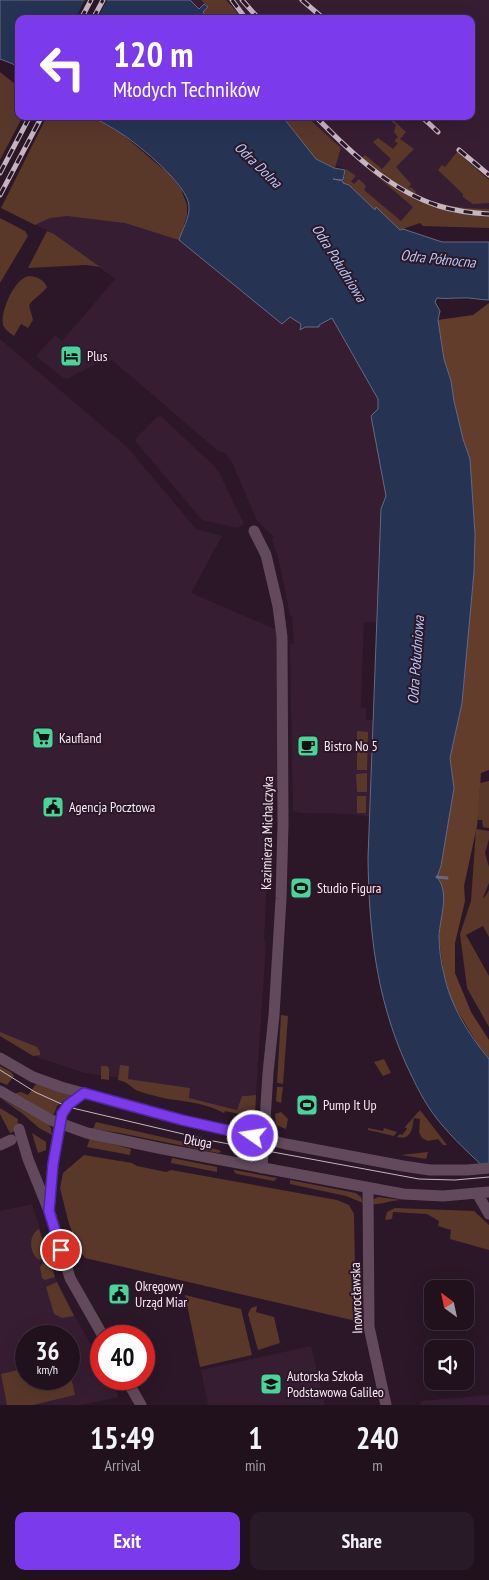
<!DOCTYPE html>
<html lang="en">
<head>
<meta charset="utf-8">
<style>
  :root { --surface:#20111d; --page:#281a26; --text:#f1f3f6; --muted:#a29da4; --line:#3d313b; --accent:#7c3aed }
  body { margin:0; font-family:"PT Sans Narrow",sans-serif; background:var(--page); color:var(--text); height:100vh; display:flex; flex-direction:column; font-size:19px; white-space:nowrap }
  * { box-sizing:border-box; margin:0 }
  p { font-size:16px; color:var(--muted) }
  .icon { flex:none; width:28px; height:28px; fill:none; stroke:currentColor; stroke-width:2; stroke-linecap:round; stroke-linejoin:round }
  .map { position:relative; height:1405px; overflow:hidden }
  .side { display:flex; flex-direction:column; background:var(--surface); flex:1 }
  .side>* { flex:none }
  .top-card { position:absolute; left:15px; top:15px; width:460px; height:105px; border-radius:10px; box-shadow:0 5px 20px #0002,0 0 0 1px var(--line); background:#7c3aed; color:#fff; overflow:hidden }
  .needle { width:32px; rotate:327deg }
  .buttons { position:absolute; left:424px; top:1280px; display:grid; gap:10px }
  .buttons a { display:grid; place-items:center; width:50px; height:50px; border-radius:10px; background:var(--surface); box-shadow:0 5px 20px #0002,0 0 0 1px var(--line); font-size:25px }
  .speed { position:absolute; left:15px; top:1325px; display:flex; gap:10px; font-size:25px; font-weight:700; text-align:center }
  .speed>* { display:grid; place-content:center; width:65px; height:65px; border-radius:50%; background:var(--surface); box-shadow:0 5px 20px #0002,0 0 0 1px var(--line); line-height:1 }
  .speed small { font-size:12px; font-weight:400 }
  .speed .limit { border:8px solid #d22; background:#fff; color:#111 }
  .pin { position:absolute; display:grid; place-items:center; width:42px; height:42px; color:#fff; margin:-21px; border:2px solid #fff; border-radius:50%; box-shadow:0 1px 5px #0007 }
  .me { position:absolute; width:55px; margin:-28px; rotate:283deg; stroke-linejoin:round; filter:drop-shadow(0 0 4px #0008) }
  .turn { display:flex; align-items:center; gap:18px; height:105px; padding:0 15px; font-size:22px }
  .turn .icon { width:65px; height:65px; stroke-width:2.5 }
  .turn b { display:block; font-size:35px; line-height:42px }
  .eta { display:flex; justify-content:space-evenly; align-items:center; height:85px; text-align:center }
  .eta b { font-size:30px; font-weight:700; line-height:35px }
  .cta { display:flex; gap:10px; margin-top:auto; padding:10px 15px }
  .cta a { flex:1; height:58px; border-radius:10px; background:var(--accent); color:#fff; font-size:20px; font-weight:700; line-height:58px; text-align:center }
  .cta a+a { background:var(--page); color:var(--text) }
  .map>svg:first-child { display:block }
  .built { fill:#371d32; fill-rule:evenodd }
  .green { fill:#59382a }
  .forest { fill:#623d2c }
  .water { fill:#263353; stroke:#656a83 }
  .pier { fill:#2b1727 }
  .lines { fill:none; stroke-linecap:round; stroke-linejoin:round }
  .stream { stroke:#656a83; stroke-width:3 }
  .minor { stroke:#624a5c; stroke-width:11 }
  .tram { stroke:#c5b5c1; stroke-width:1 }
  .rail-casing { stroke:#c5b5c1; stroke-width:5 }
  .rail { stroke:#2b1727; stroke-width:3; stroke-dasharray:9; stroke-linecap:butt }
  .route-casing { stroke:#51269a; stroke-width:12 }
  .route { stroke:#7c3aed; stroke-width:9 }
  .labels { text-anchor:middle; stroke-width:4; stroke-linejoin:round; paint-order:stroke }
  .poi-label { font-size:14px; fill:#f8e9f4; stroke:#2b1727; text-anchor:start }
  .street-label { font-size:14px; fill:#f8e9f4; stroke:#2b1727 }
  .water-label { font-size:15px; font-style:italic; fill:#b2c7f7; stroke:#2b1727 }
</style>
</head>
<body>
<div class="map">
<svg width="489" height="1405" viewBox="0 0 489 1405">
  <rect width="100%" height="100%" fill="#2b1727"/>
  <path class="built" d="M 183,0 L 489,0 L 489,221 L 426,221 L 400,230 L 343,183 L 346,169 L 336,166 L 341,148 L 306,116 L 471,116 L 471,19 L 198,19 Z
    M 91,116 L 122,134 L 170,175 L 181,189 L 187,205 L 187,215 L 179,240 L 301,324 L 300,329 L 305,327 L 319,327 L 319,325 L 332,317 L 378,399 L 378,409 L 371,416 L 386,496 L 381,510 L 379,596 L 377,598 L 376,622 L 364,622 L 361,708 L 366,708 L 366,720 L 373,720 L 369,817 L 352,814 L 301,813 L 293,811 L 290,650 L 290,644 L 294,643 L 292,617 L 290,615 L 278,557 L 272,540 L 274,537 L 257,521 L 232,462 L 225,453 L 218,451 L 112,360 L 96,364 L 67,379 L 63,378 L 36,356 L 55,335 L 62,341 L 115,279 L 54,234 L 1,208 Z
    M 0,339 L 128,448 L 196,529 L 222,536 L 191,593 L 277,630 L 278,792 L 268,801 L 268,863 L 264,939 L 266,943 L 256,1095 L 246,1095 L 240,1100 L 238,1110 L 189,1098 L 190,1088 L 85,1073 L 39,1058 L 0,1033 Z
    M 161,416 L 211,463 L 219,472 L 244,524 L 238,528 L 202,520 L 136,442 L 136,438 L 157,417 Z
    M 32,1204 L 58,1286 L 101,1363 L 101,1379 L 110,1379 L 119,1397 L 81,1405 L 0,1405 L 0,1211 ZM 26,1336 L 69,1336 L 69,1379 L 26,1379 Z
    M 311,1346 L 325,1405 L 208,1405 L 201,1370 Z
    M 489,1395 L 489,1405 L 421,1405 L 421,1401 Z"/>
  <path class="green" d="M 201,0 L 226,0 L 243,19 L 208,19 L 203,12 L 208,7 Z
    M 0,72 L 19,87 L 19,116 L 23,116 L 0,160 Z
    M 47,116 L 91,116 L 122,134 L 170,175 L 181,189 L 187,205 L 187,215 L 179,240 L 125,223 L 67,216 L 50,218 L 35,225 L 1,208 Z
    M 282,116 L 306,116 L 341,148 L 335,168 L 316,159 Z
    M 395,116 L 398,116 L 394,121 L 406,132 L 400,139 L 414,149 L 396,167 L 411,184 L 408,188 L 411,187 L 416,192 L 415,194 C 439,206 463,209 489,209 L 489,228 L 423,226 L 420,223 L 400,230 L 376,210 L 375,211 L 349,185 L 343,183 L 346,169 L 356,176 L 351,181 L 354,184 L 359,179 L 366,186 L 364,190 L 401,221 L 413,207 L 359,161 L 365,155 L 382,169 L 391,159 L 373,142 L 378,138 L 393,149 L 398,143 L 394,141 L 398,137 L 394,132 L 396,125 L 391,121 Z
    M 457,152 L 489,180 L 489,203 L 473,204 L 463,197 L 463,194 L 438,170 L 442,165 L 445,167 Z
    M 0,218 L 25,231 L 28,236 L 0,283 Z
    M 47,231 L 54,234 L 100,267 L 86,265 L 28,268 Z
    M 29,276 C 38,277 43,279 47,287 C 42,294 35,297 29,305 L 33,320 L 28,328 L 21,324 L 14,336 C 10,333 5,330 3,325 C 0,311 15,278 29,276 Z
    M 357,731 L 368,732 L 367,770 L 357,770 Z
    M 367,773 L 367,792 L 357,792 L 356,774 Z
    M 489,781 L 489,828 L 483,827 L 482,820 L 477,820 L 480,783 Z
    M 357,796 L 366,796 L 366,813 L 357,813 Z
    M 476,829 L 489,831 L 489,839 L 485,853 L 489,867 L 489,883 L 483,898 L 485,897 L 489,890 L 489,937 L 483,926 L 466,935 L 489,976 L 489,1027 L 467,988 L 460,934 L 471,901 Z
    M 281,1015 L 288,1016 L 283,1084 L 277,1083 Z
    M 0,1032 L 37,1047 L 40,1052 L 40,1055 L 33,1056 L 0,1036 Z
    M 384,1059 L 391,1073 L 383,1076 L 374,1062 Z
    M 120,1065 L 129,1066 L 128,1079 L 190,1088 L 189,1098 L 237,1110 L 242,1096 L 256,1095 L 255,1117 L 225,1111 L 224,1113 C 206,1104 195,1103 176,1100 C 164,1099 152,1095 141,1092 C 131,1089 130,1082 118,1080 Z
    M 0,1066 L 11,1072 L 14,1076 L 7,1085 L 0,1082 Z
    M 101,1066 L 107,1066 L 109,1068 L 109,1080 L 101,1079 Z
    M 36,1084 L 70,1095 L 70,1096 L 57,1106 L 54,1114 L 52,1115 L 13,1094 L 21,1092 L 28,1095 Z
    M 277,1087 L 283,1087 L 281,1103 L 276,1101 Z
    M 0,1098 L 48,1124 L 51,1128 L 52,1135 L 39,1128 L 23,1114 Z
    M 0,1108 L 18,1119 L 17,1130 L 10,1133 L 0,1114 Z
    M 420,1110 L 447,1145 L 443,1145 L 438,1139 L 428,1141 L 422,1138 L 419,1132 L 420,1119 L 414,1118 C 412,1130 411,1140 397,1137 L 400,1134 L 402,1135 L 407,1129 L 405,1127 Z
    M 281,1112 L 288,1119 L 286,1129 L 276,1125 L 275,1114 Z
    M 96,1122 L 219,1150 L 221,1152 L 218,1153 L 120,1133 L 93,1129 Z
    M 368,1128 L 383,1131 L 384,1128 L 397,1132 L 394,1136 L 368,1130 Z
    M 32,1133 L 46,1142 L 46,1150 L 38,1153 Z
    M 90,1138 L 131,1149 L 130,1155 L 87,1147 Z
    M 428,1152 L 426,1159 L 401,1155 Z
    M 84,1155 L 132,1163 L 137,1166 L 166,1172 L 171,1170 L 337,1200 L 349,1205 L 354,1214 L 356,1321 L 85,1258 L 75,1242 L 68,1220 L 60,1188 L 63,1173 Z
    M 172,1158 L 217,1167 L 217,1172 L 171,1163 Z
    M 234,1170 L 277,1178 L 274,1181 L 237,1174 L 234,1172 Z
    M 290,1180 L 356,1193 L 361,1197 L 363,1203 L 346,1196 L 290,1184 Z
    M 378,1197 L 401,1200 C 391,1200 382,1205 372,1204 L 374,1199 Z
    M 395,1208 L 474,1211 L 489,1225 L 489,1250 L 450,1239 L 451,1230 L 438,1226 L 439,1221 L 427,1214 L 393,1212 L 392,1219 L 385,1220 L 387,1212 Z
    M 39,1229 L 48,1257 L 39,1260 C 29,1253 28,1235 39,1229 Z
    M 50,1262 L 55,1277 L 45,1280 L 42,1278 L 40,1267 L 42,1264 Z
    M 57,1282 L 74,1316 L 62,1318 L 54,1314 L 46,1287 Z
    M 185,1295 L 241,1309 L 252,1355 L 200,1367 Z
    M 257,1306 L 256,1312 L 274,1317 L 280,1343 L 258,1350 L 248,1314 L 251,1308 Z
    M 69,1367 L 75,1395 L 33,1405 L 7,1405 L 1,1374 L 26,1368 L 26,1379 L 69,1379 Z"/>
  <path class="forest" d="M 489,303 L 489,770 L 481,773 L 477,826 L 464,886 L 465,901 L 455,943 L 455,973 L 471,1012 L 489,1040 L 489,1059 L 480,1048 L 451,1000 L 444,974 L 439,939 L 440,925 L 437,877 L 441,866 L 454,788 L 450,758 L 462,703 L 474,572 L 475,534 L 470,459 L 463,439 L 454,401 L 451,381 L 444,359 L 438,320 L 473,315 Z"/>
  <path class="water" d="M 0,0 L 190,0 L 199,9 L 204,4 L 208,7 L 203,12 L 208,19 L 19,19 L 19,70 L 13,64 L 0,59 Z
    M 91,116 L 282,116 L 316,159 L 334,168 L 345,170 L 343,180 L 333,179 L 343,181 L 343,183 L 349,185 L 375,210 L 376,207 L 400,230 L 403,229 L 442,242 L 489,242 L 489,300 C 479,300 470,297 461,298 C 452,298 445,299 437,298 L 435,302 L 440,311 L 438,320 L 444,359 L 451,381 L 454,401 L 463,439 L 470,459 L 475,534 L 474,572 L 462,703 L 450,758 L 454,788 L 441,866 L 437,877 C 450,893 440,917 439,936 C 439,948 441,963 444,974 C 450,1005 469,1035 489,1059 L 489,1172 C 471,1155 453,1139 438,1120 C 424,1103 415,1083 406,1064 C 376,997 369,931 368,858 L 381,509 L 386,496 L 371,416 L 378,409 L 378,399 L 332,318 L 319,325 L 319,327 L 305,327 L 300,330 L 301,324 L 290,317 L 282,324 L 179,240 C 182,230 190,217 189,206 C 188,185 139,145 122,134 C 112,127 101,122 91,116 Z"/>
  <path class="pier" d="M 85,0 L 107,0 L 97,19 L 75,19 Z"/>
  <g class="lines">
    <path class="stream" d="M 437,877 L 447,878"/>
    <path class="minor" d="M 254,531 L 266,555 L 278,606 L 282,637 L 283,824 L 281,899 L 274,1015 L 268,1073 L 262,1168
      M 0,1058 L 33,1077 L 61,1087 L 182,1120 L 286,1144 L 403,1166 L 430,1170 L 467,1170 L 489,1168
      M 0,1091 L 51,1120 L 87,1133 L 163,1149 L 403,1194 L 443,1196 L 489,1192
      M 19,1129 L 28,1159 L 51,1216 L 70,1278 L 103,1336
      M 0,1145 L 11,1140
      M 368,1189 L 369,1327 L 386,1405
      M 477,1193 L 489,1214
      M 49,1209 L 53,1164 L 62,1113 L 68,1105 L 84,1093
      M 126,1379 L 141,1405"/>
    <path class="tram" d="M 0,1070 L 35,1092 L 68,1107 L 213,1141 L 419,1179 L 455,1180 L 489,1177"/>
    <g class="rail-casing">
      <path id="rail" d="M 232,0 L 246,19
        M 242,0 L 259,19
        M 302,0 L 324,19
        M 81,19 L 91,0
        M 93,19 L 103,0
        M 315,116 C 350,152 391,191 439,206 C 455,211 472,213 489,214
        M 421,116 L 438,132
        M 459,150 L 489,175
        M 0,173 L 30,116
        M 0,195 L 42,116"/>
    </g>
    <use href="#rail" class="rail"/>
  </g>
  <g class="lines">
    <g class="route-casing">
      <path id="route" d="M 61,1250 L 49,1211 L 53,1164 L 62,1114 L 68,1105 L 84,1093 L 182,1120 L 253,1136"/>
    </g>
    <use href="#route" class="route"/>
  </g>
  <defs>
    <g id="hotel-square" transform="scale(1.125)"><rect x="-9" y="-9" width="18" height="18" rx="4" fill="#4ad49c" stroke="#2b1727"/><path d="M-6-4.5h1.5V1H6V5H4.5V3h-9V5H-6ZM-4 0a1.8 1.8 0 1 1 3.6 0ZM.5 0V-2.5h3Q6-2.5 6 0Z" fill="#111"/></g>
    <g id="supermarket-square" transform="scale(1.125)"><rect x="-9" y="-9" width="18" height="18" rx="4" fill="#4ad49c" stroke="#2b1727"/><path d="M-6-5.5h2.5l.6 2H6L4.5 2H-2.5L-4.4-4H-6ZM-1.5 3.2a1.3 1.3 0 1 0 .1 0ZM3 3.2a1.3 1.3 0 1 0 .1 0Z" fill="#111"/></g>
    <g id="cafe-square" transform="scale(1.125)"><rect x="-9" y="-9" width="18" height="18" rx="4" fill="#4ad49c" stroke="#2b1727"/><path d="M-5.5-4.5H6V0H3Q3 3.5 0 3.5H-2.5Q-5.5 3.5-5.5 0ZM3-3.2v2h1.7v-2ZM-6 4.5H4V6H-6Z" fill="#111"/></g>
    <g id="civic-square" transform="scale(1.125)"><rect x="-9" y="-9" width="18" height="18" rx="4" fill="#4ad49c" stroke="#2b1727"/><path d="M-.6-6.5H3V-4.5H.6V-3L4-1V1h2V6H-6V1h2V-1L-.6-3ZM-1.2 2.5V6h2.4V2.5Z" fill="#111"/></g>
    <g id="stadium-square" transform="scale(1.125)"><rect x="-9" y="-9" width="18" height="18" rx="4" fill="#4ad49c" stroke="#2b1727"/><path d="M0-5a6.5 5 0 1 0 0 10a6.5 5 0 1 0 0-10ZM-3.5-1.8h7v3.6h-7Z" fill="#111"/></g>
    <g id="school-square" transform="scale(1.125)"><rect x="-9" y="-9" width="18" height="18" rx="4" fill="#4ad49c" stroke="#2b1727"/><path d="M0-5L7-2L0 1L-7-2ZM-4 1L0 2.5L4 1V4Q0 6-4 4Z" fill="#111"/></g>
  </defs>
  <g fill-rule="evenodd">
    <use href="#hotel-square" x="71" y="356"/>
    <use href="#supermarket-square" x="43" y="738"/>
    <use href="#cafe-square" x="308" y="746"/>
    <use href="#civic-square" x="53" y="807"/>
    <use href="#stadium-square" x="301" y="888"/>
    <use href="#stadium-square" x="307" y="1105"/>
    <use href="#civic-square" x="119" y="1294"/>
    <use href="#school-square" x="271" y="1384"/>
  </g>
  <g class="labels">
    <g class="poi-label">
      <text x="87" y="361">Plus</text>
      <text x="59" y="743">Kaufland</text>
      <text x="324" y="751">Bistro No 5</text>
      <text x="69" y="812">Agencja Pocztowa</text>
      <text x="317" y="893">Studio Figura</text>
      <text x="323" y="1110">Pump It Up</text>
      <text x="135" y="1291">Okręgowy<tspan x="135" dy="16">Urząd Miar</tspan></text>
      <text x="287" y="1381">Autorska Szkoła<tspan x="287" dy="16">Podstawowa Galileo</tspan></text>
    </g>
    <g class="street-label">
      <text transform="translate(267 833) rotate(-89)" y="5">Kazimierza Michalczyka</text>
      <text transform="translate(198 1141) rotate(10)" y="5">Długa</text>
      <text transform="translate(356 1298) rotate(-92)" y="5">Inowrocławska</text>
    </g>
    <g class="water-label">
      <text transform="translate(258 165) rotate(44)" y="5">Odra Dolna</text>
      <text transform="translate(438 259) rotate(6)" y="5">Odra Północna</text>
      <text transform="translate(339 263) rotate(58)" y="5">Odra Południowa</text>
      <text transform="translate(416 660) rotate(-86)" y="5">Odra Południowa</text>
    </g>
  </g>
</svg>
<div class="buttons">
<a><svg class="needle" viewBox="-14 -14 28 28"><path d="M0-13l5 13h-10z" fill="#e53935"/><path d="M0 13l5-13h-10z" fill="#a29da4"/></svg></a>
<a><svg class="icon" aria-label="sound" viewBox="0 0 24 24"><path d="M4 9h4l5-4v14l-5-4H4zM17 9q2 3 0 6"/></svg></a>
</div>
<div class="speed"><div>36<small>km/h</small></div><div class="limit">40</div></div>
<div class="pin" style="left:61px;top:1250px;background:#d93025"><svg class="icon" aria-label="arrive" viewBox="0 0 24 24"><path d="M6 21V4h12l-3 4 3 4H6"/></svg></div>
<svg class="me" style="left:253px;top:1136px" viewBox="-20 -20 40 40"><circle r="17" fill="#7c3aed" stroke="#fff" stroke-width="3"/><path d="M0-11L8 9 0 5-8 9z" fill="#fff"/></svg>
<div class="top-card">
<div class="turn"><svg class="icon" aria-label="left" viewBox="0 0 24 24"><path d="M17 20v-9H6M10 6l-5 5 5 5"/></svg><div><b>120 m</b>Młodych Techników</div></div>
</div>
</div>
<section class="side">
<div class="eta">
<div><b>15:49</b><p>Arrival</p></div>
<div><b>1</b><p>min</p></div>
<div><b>240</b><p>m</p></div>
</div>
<div class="cta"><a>Exit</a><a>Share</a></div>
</section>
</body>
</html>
